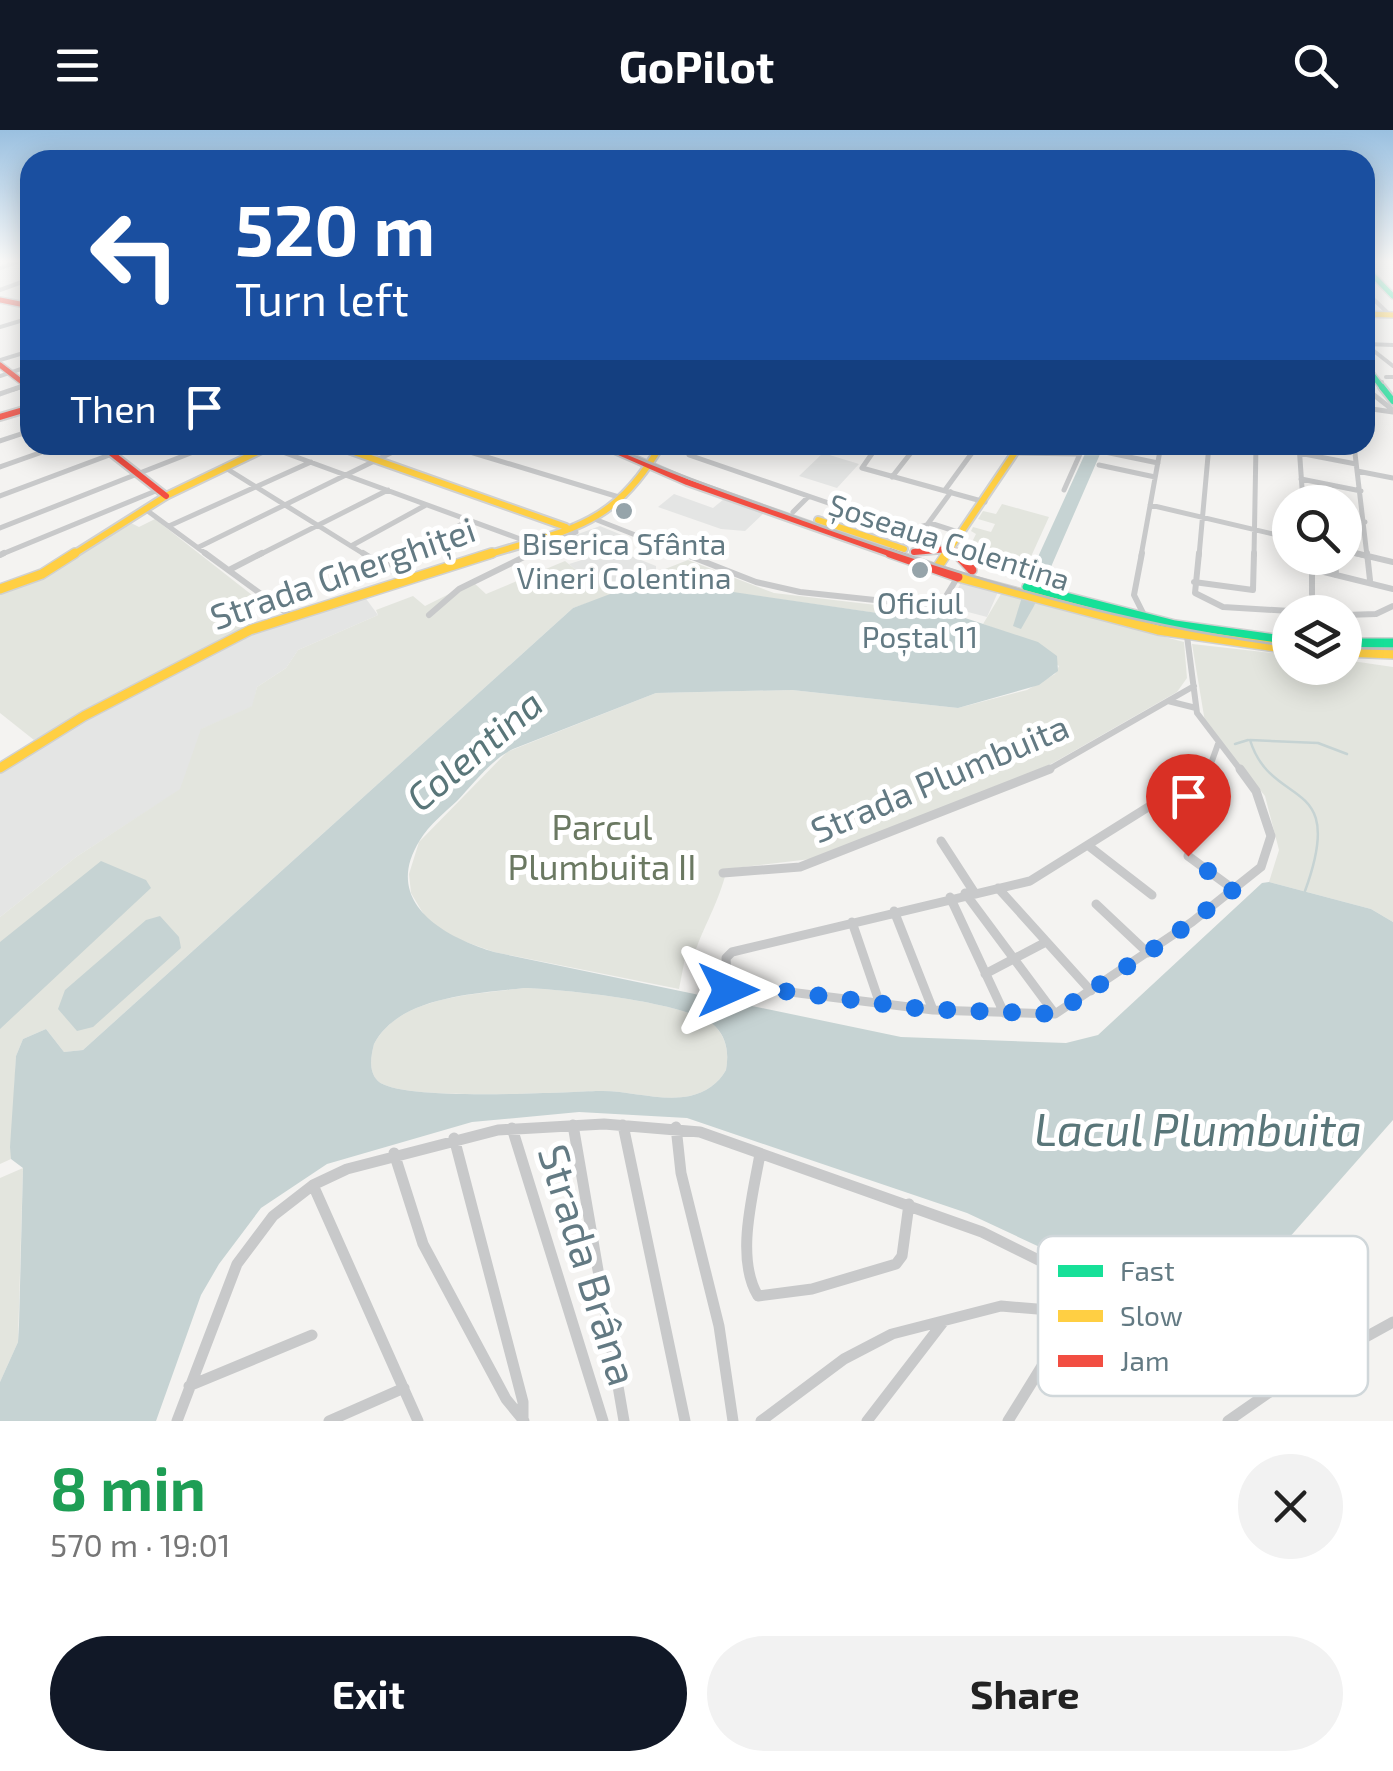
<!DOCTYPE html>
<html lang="en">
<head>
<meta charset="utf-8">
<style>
  :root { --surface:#fff; --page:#f2f2f2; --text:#222; --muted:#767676; --accent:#111827 }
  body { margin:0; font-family:"Exo 2",sans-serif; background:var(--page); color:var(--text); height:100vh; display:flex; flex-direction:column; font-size:38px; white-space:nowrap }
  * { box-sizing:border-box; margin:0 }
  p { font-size:32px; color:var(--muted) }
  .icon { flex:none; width:55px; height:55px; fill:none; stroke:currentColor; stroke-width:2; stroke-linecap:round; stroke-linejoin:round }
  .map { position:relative; height:1291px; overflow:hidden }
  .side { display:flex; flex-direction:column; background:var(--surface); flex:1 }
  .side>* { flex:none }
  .banner { position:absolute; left:20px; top:20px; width:1355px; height:305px; border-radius:30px; box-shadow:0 5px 25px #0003; background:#1a4fa0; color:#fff; overflow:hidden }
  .fabs { position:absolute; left:1272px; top:355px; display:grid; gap:20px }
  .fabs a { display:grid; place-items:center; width:90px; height:90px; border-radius:50%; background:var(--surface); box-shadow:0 5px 25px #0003; font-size:50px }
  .pin { position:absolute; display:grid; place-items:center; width:85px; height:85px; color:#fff; margin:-102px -42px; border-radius:50% 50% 50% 0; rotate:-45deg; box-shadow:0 0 10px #0007 }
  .pin .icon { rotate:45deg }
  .me { position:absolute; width:110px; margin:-55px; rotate:90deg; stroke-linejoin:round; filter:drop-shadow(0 0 8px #0008) }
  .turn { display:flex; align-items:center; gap:35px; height:210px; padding:0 50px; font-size:45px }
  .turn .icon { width:130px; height:130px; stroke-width:2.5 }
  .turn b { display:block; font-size:70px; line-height:85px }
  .then { display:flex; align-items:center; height:95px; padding:0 50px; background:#0003; gap:20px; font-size:38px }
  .round { display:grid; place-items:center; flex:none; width:105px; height:105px; border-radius:52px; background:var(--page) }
  .head { display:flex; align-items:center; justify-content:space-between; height:170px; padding:0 50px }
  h1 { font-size:60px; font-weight:700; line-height:75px; color:#1e9e55 }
  .cta { display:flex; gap:20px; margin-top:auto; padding:20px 50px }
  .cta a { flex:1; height:115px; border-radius:60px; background:var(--accent); color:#fff; font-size:40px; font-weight:700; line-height:115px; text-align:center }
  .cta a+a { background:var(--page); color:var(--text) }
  header { display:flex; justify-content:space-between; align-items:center; height:130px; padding:0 50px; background:var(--accent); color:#fff; font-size:45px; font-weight:700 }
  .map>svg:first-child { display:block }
  .built { fill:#e4e5e4 }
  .green { fill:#e3e5de }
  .water { fill:#c6d3d3; fill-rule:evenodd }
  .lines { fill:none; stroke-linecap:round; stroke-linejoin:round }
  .stream { stroke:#c6d3d3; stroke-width:2.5 }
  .fast-far2-casing { stroke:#d0d1d1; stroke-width:8 }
  .fast-far1-casing { stroke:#d0d1d1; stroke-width:10 }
  .fast-casing { stroke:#d0d1d1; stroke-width:12 }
  .slow-far2-casing { stroke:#d0d1d1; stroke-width:8 }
  .slow-far1-casing { stroke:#d0d1d1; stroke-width:10 }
  .slow-casing { stroke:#d0d1d1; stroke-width:12 }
  .jam-far2-casing { stroke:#d0d1d1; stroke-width:8 }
  .jam-far1-casing { stroke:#d0d1d1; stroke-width:10 }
  .jam-casing { stroke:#d0d1d1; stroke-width:12 }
  .street-far4 { stroke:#c8c9ca; stroke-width:4 }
  .street-far3 { stroke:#c8c9ca; stroke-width:5 }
  .street-far2 { stroke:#c8c9ca; stroke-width:6 }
  .street-far1 { stroke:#c8c9ca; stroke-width:9 }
  .street { stroke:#c8c9ca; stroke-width:11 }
  .fast-far2 { stroke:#16e098; stroke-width:5 }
  .fast-far1 { stroke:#16e098; stroke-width:6 }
  .fast { stroke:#16e098; stroke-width:9 }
  .slow-far2 { stroke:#ffcf43; stroke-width:5 }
  .slow-far1 { stroke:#ffcf43; stroke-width:6 }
  .slow { stroke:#ffcf43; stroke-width:9 }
  .jam-far2 { stroke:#f24e42; stroke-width:5 }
  .jam-far1 { stroke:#f24e42; stroke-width:6 }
  .jam { stroke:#f24e42; stroke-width:9 }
  .tram { stroke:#bebfc0; stroke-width:2.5 }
  .route { stroke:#1a73e8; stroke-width:18; stroke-dasharray:0 32.4 }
  .poi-dot { fill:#96a4aa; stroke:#fff; stroke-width:4 }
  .labels { text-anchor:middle; stroke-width:10; stroke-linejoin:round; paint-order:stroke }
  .far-street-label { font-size:30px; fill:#637a83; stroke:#fff }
  .far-poi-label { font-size:30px; fill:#637a83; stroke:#fff }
  .street-label { font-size:35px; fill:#637a83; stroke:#fff }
  .park-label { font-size:35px; fill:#6b7962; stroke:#fff }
  .water-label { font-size:38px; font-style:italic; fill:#597679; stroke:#fff }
  .near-street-label { font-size:42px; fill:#637a83; stroke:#fff }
  .near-water-label { font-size:45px; font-style:italic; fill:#597679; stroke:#fff }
  .key { fill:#fff; stroke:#d0d7da; stroke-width:2.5 }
  .key-label { font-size:28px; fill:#637a83 }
</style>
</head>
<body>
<header><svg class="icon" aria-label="menu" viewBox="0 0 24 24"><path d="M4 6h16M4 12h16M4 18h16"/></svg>GoPilot<svg class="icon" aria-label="search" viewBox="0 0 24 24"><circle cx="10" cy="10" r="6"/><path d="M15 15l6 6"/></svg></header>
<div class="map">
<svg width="1393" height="1291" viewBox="0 0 1393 1291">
  <rect width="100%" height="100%" fill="#f4f3f1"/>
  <path class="built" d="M 823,323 L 859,334 L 837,358 L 799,346 Z
    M 674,364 L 713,378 L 724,369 L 764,383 L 745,401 L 721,399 L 658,377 Z
    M 600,396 L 629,408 L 616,420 L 656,436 L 656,447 L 597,458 L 569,434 L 585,429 L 570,407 Z
    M 962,450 L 998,462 L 987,487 L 949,477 Z
    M 364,466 L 378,485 L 298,520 L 286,538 L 257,557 L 253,576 L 202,599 L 181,659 L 76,727 L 0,787 L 0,642 L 62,602 L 254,504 Z"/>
  <path class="green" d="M 1002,374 L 1049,387 L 1024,442 L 1013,439 L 1008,445 L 969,433 L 960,422 L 964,413 L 971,414 L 976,404 L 971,401 L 973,397 L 991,402 L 995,394 L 978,389 L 983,381 L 996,384 Z
    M 155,389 L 252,465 L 216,478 L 243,498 L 34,610 L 0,583 L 0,462 L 129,392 L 139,397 Z
    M 688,430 L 774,463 L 953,484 L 912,488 L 652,451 L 573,478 L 83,920 L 64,922 L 46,899 L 23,909 L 16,926 L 11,1029 L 0,1034 L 0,787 L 76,727 L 180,659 L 201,599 L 252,576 L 257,557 L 286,538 L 298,520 L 378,485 L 376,480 L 413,466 L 425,476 L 473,452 L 486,464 L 565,431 L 597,457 L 656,447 L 660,441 Z
    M 1001,464 L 1184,512 L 1187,548 L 1177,562 L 1053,633 L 975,666 L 811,729 L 727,739 C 719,771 707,790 696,819 L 687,818 L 679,859 L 494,822 L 449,806 L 427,790 L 411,763 L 409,744 L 419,712 L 507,622 L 656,563 L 792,560 L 958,578 L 1027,560 L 1055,544 L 1059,536 L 1019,507 L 983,494 Z
    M 1192,514 L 1290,525 L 1290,538 L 1345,538 L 1345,530 L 1393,537 L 1393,792 L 1371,779 L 1269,752 L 1279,720 L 1265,666 L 1205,592 Z
    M 524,858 C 562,859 689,872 715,896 C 727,909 729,924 726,940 C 718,954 706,962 690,966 C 660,972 629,960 599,961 C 562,962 400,972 378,951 C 368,941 371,926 374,914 C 400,865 476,865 524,858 Z
    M 23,1038 L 18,1212 L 0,1252 L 0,1048 Z"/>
  <path class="water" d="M 1089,315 L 1104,315 L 1034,476 L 1021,499 L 1013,496 L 1027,451 Z
    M 658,451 L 912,488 L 953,484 L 1038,512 L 1057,526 L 1058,541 L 1039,555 L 958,578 L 792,560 L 656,563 L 513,619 C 491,630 474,653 457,671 C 444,683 429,695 420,710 C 381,772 444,807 494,822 L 901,907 L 1066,913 L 1098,905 L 1262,753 L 1269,752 L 1371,779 L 1393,792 L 1393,990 L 1288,1109 L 1262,1128 L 1235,1138 L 1104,1147 L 967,1083 L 687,988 L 579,982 L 472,992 L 327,1034 L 261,1078 L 219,1134 L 201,1165 L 156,1291 L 0,1291 L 0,1252 L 18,1212 L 19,1195 L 23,1038 L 11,1029 L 10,1017 L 16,926 L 23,909 L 46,899 L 64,922 L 83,920 L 573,478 L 642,452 ZM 524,858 C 562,859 689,872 715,896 C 727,908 729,924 726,940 C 718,954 706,962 690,966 C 660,972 629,960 599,961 C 562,962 400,972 378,951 C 368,941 371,926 374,914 C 399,866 476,864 524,858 Z
    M 101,731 L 146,750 L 151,758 L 0,899 L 0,812 Z
    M 160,786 L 179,807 L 181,818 L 93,897 L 77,901 L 58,879 L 65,860 L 146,790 Z"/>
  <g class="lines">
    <path class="stream" d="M 1235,614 L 1248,610
      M 1305,761 C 1348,643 1272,681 1250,610 L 1318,613 L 1347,624"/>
    <g class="fast-far2-casing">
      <path id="fast-far2" d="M 1365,137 L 1393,166
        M 1365,235 L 1384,260"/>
    </g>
    <g class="fast-far1-casing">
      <path id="fast-far1" d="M 1382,257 L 1393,271
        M 568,315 L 608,319 L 627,315"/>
    </g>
    <g class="fast-casing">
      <path id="fast" d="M 1027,457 L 1175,495 L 1290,511
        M 1345,513 L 1393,513"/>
    </g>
    <g class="slow-far2-casing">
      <path id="slow-far2" d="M 1365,184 L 1393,185"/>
    </g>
    <g class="slow-far1-casing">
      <path id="slow-far1" d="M 334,315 L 566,397
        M 818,390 L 904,419
        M 71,426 L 166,366 L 272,315
        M 484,426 C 569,399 613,398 661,315
        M 945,426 L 1020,315"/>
    </g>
    <g class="slow-casing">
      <path id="slow" d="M 937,438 L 947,423
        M 958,447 L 1158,500 L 1290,519
        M 0,459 L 42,444 L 75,423
        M 1345,522 L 1393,524
        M 0,638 L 84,586 L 250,500 L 492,423"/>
    </g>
    <g class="jam-far2-casing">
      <path id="jam-far2" d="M 0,170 L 30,176
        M 0,235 L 30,258"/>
    </g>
    <g class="jam-far1-casing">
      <path id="jam-far1" d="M 0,287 L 30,278
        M 101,315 L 166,366
        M 603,315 L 687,352 L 897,426
        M 582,316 L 588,315
        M 954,421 L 958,426
        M 914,422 L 948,419"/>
    </g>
    <g class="jam-casing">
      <path id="jam" d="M 890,423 L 958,447
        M 956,423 L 972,440"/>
    </g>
    <path class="street-far4" d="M 0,138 L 17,132
      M 0,160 L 30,149
      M 1365,161 L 1390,185
      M 0,197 L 30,188
      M 1365,214 L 1393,236
      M 1365,214 L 1393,215
      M 0,230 L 30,221
      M 0,246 L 30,236
      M 1386,247 L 1393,247
      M 1365,250 L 1382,252
      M 12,260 L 27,255"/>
    <path class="street-far3" d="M 1365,258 L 1393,280
      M 0,264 L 20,257
      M 1365,278 L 1393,282
      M 0,311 L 30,301
      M 447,315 L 622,368
      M 686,315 L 689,325 L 907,400 L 927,395 L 951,362
      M 878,315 L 862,338 L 985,372
      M 1052,315 L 1056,315
      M 1299,315 L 1303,372
      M 1354,315 L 1367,426
      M 269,317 L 523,410
      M 1105,322 L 1158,333
      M 1015,323 L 1080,324
      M 1299,323 L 1356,334
      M 1099,335 L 1155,347
      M 0,337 L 62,315
      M 224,337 L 367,426
      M 1357,341 L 1393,348
      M 892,347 L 917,315
      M 1301,349 L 1361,361
      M 945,360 L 977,316 L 973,315
      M 1064,360 L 1084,315
      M 0,366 L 136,315
      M 1150,375 L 1290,408
      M 145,379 L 209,426
      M 793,382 L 808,367
      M 1345,388 L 1365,392
      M 597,390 L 689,426
      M 930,393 L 964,404
      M 169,396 L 311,332
      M 0,398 L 211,315
      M 351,416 L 426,375
      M 199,417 L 407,315
      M 1345,421 L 1366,426
      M 0,425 L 158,360
      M 257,426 L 388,360
      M 406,426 L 469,390
      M 527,426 L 576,402 L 572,396
      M 1141,426 L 1161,315
      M 1199,426 L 1209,315
      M 1254,426 L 1256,315"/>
    <path class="street-far2" d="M 205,423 L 291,486
      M 363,423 L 405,449
      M 682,423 L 756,452 L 800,462 L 931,476 L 943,471 L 959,445
      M 1142,423 L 1134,465 L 1144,485
      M 1199,423 L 1195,463 L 1223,477 L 1306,482
      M 1355,423 L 1393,432
      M 1367,423 L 1370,450
      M 0,425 L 4,423
      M 1312,428 L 1312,464
      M 1335,428 L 1336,445
      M 386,437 L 410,423
      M 1312,439 L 1393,459
      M 229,440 L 262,423
      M 1194,452 L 1253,460 L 1254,423
      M 429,485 L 459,459 L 532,423
      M 1345,485 L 1376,484 L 1393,476
      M 1187,506 L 1197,583 L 1242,642
      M 1168,571 L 1196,578
      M 1044,642 L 1194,556
      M 1208,642 L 1218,614"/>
    <path class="street-far1" d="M 941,711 L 974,762
      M 1090,717 L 1152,765
      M 1188,726 L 1233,759
      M 723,743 L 800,737 L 1050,639
      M 998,758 L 1091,861
      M 965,763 L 1055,884
      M 950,767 L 1004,883
      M 1096,774 L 1148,823
      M 894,781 L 933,880
      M 852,792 L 880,874
      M 985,844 L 1046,812
      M 727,854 L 933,880 L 1055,884 L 1192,792 L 1261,737 L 1271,706 L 1256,661 L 1240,639
      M 728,860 L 726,828 L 732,822 L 1030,751 L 1209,639"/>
    <path class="street" d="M 573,995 L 624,1291
      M 623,995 L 685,1291
      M 676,997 L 681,1043 L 719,1196 L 733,1291
      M 512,998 L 603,1291
      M 454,1008 L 523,1272 L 523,1289
      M 394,1023 L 423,1114 L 506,1269 L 524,1291
      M 760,1024 C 753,1065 735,1128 758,1166 L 812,1159 L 896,1134 L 902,1126 L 909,1074
      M 313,1055 L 418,1291
      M 1064,1180 L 1077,1204
      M 189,1256 L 312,1205
      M 177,1291 L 237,1134 L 273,1086 L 313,1055 L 347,1039 L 498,1000 L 604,994 L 700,1002 L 982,1102 L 1097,1159 L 1110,1185 L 1001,1176 L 892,1204 L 844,1229 L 761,1291
      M 329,1291 L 404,1258
      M 867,1291 L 944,1191
      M 1008,1291 L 1047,1228 L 1110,1185 L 1259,1195 L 1323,1205 L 1347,1219
      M 1228,1291 L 1284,1252 L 1393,1192"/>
    <use href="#fast-far2" class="fast-far2"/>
    <use href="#fast-far1" class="fast-far1"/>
    <use href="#fast" class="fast"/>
    <use href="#slow-far2" class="slow-far2"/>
    <use href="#slow-far1" class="slow-far1"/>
    <use href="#slow" class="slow"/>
    <use href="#jam-far2" class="jam-far2"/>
    <use href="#jam-far1" class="jam-far1"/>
    <use href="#jam" class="jam"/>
    <path class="tram" d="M 608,315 C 677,346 749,370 821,396 C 974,450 1128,496 1290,516
      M 1345,518 L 1393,519"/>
  </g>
  <linearGradient id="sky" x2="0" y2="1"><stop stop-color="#9ac0e0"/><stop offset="0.42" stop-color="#fafaf9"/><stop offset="1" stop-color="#fafaf9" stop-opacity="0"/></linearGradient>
  <rect width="1393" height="312" fill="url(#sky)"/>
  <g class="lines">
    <path class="route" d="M 728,860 L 728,854 L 923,879 L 1055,884 L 1170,808 L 1233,760 L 1188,726"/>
  </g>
  <g class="poi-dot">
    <circle cx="624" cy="381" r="10"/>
    <circle cx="920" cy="440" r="10"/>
  </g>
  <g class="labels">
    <g class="far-street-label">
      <text transform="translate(949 413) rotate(18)" y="10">Șoseaua Colentina</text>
    </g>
    <g class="far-poi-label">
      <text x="624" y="425">Biserica Sfânta<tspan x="624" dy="34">Vineri Colentina</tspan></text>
      <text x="920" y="484">Oficiul<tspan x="920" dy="34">Poștal 11</tspan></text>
    </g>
    <g class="street-label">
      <text transform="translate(343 444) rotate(-19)" y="12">Strada Gherghiței</text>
      <text transform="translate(940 649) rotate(-23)" y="12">Strada Plumbuita</text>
    </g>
    <g class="park-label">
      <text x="602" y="710">Parcul<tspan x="602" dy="40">Plumbuita II</tspan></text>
    </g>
    <g class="water-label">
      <text transform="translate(475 621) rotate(-40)" y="13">Colentina</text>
    </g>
    <g class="near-street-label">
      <text transform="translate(588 1135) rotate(73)" y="15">Strada Brâna</text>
    </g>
    <g class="near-water-label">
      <text x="1198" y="1016">Lacul Plumbuita</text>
    </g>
  </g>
  <rect x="1038" y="1106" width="330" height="160" rx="15" class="key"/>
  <rect x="1058" y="1135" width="45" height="12" fill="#16e098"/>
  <rect x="1058" y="1180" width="45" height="12" fill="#ffcf43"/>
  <rect x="1058" y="1225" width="45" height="12" fill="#f24e42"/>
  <g class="key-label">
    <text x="1120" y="1151">Fast</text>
    <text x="1120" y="1196">Slow</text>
    <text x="1120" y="1241">Jam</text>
  </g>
</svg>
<div class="fabs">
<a><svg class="icon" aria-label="search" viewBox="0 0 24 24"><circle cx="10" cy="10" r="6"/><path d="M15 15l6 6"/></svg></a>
<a><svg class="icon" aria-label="layers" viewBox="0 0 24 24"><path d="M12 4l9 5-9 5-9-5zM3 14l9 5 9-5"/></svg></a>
</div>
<div class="pin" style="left:1188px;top:726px;background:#d93025"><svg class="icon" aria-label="arrive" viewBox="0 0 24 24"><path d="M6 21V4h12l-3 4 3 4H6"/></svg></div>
<svg class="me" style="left:728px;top:860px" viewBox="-20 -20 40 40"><path d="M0-17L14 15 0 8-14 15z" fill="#1a73e8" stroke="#fff" stroke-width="4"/></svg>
<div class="banner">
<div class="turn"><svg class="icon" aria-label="left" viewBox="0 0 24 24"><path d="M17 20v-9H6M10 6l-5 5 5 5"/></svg><div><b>520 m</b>Turn left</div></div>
<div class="then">Then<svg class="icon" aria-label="arrive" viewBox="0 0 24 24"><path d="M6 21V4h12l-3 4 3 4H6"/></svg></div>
</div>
</div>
<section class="side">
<div class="head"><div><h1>8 min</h1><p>570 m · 19:01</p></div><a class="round"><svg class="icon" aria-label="close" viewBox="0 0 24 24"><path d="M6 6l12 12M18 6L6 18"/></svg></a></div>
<div class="cta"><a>Exit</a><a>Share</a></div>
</section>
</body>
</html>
